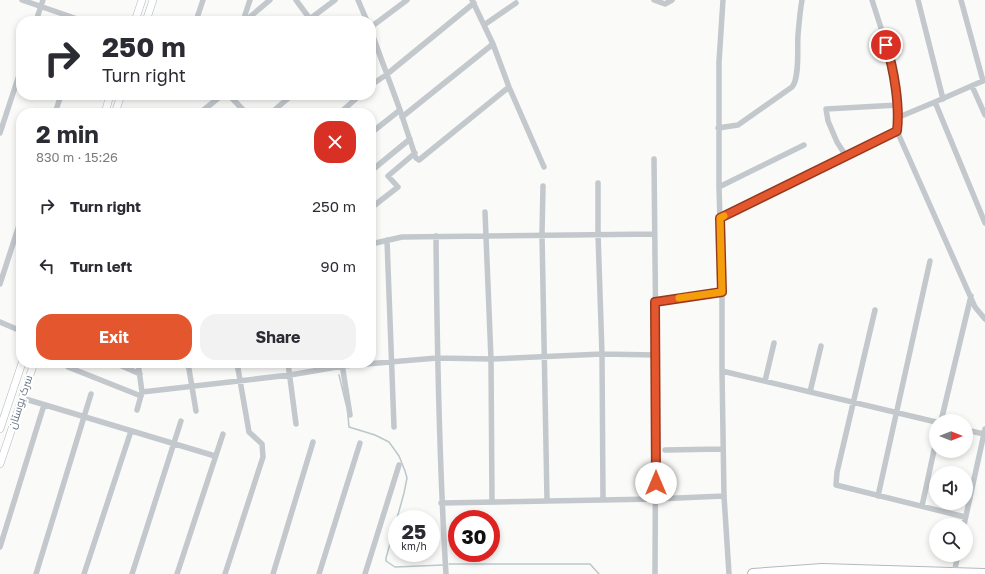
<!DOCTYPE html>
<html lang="en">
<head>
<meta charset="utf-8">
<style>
  :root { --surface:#fff; --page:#f2f2f3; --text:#2b2b33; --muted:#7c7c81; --accent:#e4572e }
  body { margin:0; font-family:"Golos Text",Cairo,sans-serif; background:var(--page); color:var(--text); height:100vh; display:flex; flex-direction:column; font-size:15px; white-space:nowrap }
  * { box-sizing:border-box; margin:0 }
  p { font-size:13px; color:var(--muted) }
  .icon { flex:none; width:22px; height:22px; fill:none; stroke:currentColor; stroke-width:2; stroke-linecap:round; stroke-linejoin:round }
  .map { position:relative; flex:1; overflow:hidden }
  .drawer { position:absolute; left:16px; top:108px; width:360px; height:260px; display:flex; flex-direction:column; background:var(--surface); border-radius:16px; box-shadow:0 2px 6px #0003 }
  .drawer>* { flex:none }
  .hud { position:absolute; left:16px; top:16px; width:360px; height:84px; border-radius:16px; box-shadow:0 2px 6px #0003; background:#fff; color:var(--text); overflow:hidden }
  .needle { width:26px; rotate:90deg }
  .fabs { position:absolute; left:929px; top:414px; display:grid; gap:8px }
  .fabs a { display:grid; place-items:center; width:44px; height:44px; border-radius:50%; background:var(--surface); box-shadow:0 2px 6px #0003; font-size:20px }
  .speed { position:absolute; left:388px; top:510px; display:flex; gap:8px; font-size:20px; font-weight:700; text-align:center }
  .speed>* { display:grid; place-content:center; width:52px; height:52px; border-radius:50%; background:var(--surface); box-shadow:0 2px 6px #0003; line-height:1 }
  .speed small { font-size:10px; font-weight:400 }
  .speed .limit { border:6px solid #d22; background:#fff; color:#111 }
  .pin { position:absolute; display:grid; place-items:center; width:34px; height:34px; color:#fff; margin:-17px; border:2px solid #fff; border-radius:50%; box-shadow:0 1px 4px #0007 }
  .me { position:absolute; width:44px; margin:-22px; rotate:0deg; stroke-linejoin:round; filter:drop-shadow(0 0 3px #0008) }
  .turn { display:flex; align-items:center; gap:14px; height:84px; padding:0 20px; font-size:18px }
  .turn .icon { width:52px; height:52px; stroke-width:2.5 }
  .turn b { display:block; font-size:28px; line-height:34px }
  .round { display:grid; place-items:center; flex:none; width:42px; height:42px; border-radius:16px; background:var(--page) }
  .overview { display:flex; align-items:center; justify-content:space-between; height:68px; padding:0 20px }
  h1 { font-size:24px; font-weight:700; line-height:30px }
  .action { display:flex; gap:8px; margin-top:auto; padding:8px 20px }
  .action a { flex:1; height:46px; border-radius:16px; background:var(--accent); color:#fff; font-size:16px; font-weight:700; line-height:46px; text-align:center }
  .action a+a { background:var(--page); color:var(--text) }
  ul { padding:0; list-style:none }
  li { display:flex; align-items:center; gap:12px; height:60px; padding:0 20px }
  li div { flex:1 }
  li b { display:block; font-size:15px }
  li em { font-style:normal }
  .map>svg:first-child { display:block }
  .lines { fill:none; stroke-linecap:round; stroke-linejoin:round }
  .stream { stroke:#bbc7cb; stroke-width:1.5 }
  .secondary-casing { stroke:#b3babf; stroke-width:8 }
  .highway-casing { stroke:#b4b9bd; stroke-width:12 }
  .street { stroke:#c3c8cc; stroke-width:5.5 }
  .secondary { stroke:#fff; stroke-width:7 }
  .highway { stroke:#fff; stroke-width:10 }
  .route-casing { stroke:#94391e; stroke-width:10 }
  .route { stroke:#e4572e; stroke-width:7 }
  .slow { stroke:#f59e0b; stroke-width:7 }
  .labels { text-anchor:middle; stroke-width:4; stroke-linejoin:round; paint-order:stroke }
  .street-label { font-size:11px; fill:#657683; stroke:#fff }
</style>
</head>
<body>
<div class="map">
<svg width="985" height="574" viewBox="0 0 985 574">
  <rect width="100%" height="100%" fill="#fafaf8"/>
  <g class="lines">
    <path class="stream" d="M 339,375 L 346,404
      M 348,416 L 349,427 L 375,435 L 389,442 L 399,456 L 405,471 L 407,478 L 404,493 L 386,558 L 386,561 L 395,567 L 443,565
      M 449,564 L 590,564 L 599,574"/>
    <g class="secondary-casing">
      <path id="secondary" d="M 135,21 L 142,0
        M 146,21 L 153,0
        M 105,113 L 110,95
        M 115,113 L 121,95
        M 0,429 L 22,363
        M 0,464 L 34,363"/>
    </g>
    <g class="highway-casing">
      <path id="highway" d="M 753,574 L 822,569 L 984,574"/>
    </g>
    <path class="street" d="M 22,0 L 83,21
      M 296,0 L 310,19
      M 358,0 L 367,21
      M 472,0 L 493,44 L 509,87 L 544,167
      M 654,0 L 665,4 L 672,0
      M 723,0 L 719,62 L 719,187 L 722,292 L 722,371 L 724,496 L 729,574
      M 872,0 L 890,56 L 898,105 L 899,117 L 897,131 L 975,307 L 985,319
      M 918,0 L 943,99
      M 961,0 L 983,81
      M 36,21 L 43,0
      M 196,21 L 203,0
      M 243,21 L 250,0
      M 245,21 L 270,0
      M 307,21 L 335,0
      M 484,25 L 516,3
      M 371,27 L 407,0
      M 371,31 L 400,110 L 416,158 L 419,160 L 509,87
      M 371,85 L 386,75 L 474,3
      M 972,86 L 985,115
      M 229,95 L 246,113
      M 935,102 L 985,223
      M 55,113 L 61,95
      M 200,113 L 222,95
      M 271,113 L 292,95
      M 340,113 L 360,95
      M 402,117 L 493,44
      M 899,117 L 935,102 L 985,80
      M 718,128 L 738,125 L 792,87 C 800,78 797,47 798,35 C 799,23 800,11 802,0
      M 0,133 L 21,69
      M 371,133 L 400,110
      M 846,156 L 837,142 L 828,121 L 826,109 L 898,105
      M 654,159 L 656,355 L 655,574
      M 371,171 L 410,139
      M 598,183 L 598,234 L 602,354 L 603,499
      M 543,186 L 542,234 L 547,500
      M 719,187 L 804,145
      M 371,208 L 398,187 L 388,176 L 415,153
      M 485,212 L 491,359 L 492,501
      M 720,218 L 897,131
      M 436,236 C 437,349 439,461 446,574
      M 387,240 L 394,427
      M 371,244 L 402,237 L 654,234
      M 0,284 L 21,219
      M 655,302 L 722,292
      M 875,310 L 837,472 L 836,485 L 965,517
      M 0,322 L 21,331
      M 115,363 L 140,374
      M 188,363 L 196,411
      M 288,363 L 296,424
      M 342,364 L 350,415
      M 68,367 L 141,396
      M 722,371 L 936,422
      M 765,381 L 774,343
      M 142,392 L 290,375 L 343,366 L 437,358 L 491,359 L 602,354 L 656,355
      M 810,392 L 821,346
      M 22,398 L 215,456
      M 137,410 L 142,392 L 138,363
      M 941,421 L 971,296
      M 966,430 L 984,434
      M 665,450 L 723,449
      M 878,496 L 930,261
      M 441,503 L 655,499 L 724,496
      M 922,506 L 936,441
      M 964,525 L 985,429
      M 0,547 L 44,405
      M 954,573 L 958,555
      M 36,574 L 91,394
      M 84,574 L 131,431
      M 132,574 L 181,421
      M 177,574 L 223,434
      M 225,574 L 263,457 L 262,444 L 249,432 L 237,363
      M 273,574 L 313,442
      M 319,574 L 360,443
      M 365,574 L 399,465"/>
    <use href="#secondary" class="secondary"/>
    <use href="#highway" class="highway"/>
  </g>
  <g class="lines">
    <g class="route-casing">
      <path id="route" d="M 656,483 L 655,302 L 722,292 L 720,218 L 897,131 C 900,106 894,69 886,45"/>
    </g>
    <use href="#route" class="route"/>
    <path class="slow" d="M 679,298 L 722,292 L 720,218 L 724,216"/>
  </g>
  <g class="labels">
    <g class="street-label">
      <text transform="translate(20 402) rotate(-72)" y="4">سرک بوستان</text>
    </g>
  </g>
</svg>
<div class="fabs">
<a><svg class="needle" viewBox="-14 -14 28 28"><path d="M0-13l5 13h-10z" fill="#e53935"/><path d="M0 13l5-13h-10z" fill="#7c7c81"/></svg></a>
<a><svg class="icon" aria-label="sound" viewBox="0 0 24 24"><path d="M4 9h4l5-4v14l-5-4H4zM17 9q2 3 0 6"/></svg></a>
<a><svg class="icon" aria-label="search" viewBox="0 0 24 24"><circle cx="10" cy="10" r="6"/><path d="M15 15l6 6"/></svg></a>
</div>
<div class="speed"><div>25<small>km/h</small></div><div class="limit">30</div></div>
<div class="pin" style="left:886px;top:45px;background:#d93025"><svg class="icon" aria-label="arrive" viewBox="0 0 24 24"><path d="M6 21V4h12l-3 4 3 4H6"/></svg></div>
<svg class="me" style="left:656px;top:483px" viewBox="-20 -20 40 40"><circle r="19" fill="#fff"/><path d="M0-13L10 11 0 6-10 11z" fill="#e4572e"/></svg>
<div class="hud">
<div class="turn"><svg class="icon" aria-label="right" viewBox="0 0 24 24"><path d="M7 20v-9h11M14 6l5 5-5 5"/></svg><div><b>250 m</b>Turn right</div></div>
</div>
<section class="drawer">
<div class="overview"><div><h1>2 min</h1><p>830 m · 15:26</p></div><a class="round" style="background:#d93025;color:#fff"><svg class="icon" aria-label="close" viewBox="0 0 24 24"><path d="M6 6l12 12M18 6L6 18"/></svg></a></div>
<ul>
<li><svg class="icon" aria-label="right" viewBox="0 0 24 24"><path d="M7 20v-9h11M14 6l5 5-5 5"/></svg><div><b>Turn right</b></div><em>250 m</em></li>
<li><svg class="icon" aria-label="left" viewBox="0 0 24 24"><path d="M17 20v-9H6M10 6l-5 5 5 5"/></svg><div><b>Turn left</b></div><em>90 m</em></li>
</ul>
<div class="action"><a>Exit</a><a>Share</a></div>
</section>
</div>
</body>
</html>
